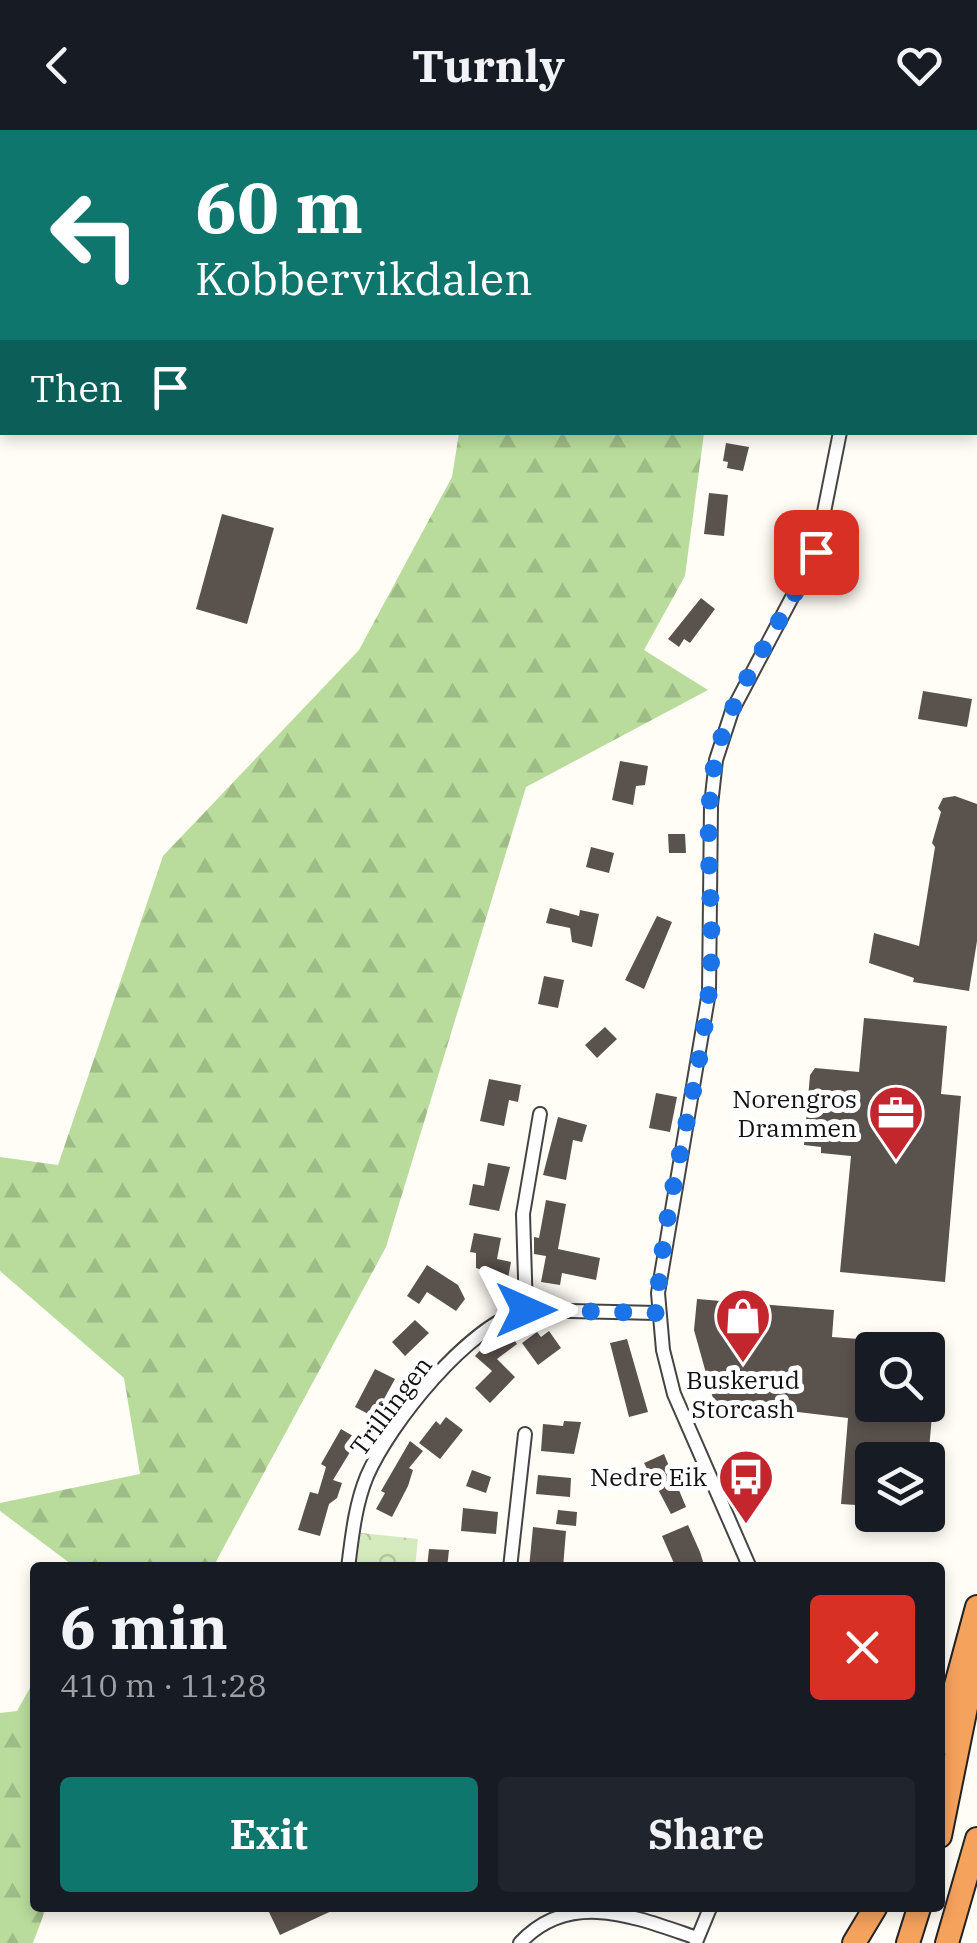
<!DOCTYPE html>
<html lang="en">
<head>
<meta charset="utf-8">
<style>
  :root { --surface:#171b24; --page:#20242c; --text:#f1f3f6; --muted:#9ea1a6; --accent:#0f766e }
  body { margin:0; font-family:"IBM Plex Serif",serif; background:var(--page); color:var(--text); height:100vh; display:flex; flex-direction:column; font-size:38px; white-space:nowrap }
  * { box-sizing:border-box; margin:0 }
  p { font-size:32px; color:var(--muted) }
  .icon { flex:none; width:55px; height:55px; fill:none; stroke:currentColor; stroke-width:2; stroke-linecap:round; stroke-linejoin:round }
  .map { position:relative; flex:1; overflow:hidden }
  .panel { position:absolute; left:30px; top:1432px; width:915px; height:350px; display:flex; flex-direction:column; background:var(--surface); border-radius:10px; box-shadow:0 5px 15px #0003 }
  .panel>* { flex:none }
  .guide { position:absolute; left:0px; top:0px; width:978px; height:305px; box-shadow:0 5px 15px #0003; background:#0f766e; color:#fff; overflow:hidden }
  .tools { position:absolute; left:855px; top:1202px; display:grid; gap:20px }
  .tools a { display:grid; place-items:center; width:90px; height:90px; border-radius:10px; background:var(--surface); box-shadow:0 5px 15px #0003; font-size:50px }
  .pin { position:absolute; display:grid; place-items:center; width:85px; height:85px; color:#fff; margin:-42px; border-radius:20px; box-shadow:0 5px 15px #0006 }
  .me { position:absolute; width:110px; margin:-55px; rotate:90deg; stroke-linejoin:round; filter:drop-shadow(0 0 8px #0008) }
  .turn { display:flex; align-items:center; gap:35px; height:210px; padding:0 30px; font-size:45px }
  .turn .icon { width:130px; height:130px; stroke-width:2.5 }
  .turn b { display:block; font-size:70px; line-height:85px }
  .then { display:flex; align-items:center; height:95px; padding:0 30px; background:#0003; gap:20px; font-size:38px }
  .round { display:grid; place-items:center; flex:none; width:105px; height:105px; border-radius:10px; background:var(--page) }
  .summary { display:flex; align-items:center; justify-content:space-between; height:170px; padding:0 30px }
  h1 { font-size:60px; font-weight:700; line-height:75px }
  .button { display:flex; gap:20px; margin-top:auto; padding:20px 30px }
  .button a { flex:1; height:115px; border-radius:10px; background:var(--accent); color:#fff; font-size:40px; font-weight:700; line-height:115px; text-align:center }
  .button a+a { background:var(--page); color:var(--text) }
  header { display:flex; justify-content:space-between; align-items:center; height:130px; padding:0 30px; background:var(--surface); font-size:45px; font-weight:700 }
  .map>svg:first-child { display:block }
  .forest { fill:url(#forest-firs) }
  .park { fill:url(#park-crowns) }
  .building { fill:#5a524d }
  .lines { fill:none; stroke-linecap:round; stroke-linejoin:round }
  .street-casing { stroke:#444; stroke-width:16 }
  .highway-casing { stroke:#222; stroke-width:26 }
  .street { stroke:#fff; stroke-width:12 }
  .highway { stroke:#f5a25d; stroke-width:22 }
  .route { stroke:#1a73e8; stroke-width:18; stroke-dasharray:0 32.4 }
  .labels { text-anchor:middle; stroke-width:10; stroke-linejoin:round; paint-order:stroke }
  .poi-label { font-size:25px; fill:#111; stroke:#fff; text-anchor:end }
  .street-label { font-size:25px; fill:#111; stroke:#fff }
</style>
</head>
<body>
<header><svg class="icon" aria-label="back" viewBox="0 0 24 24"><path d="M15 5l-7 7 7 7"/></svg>Turnly<svg class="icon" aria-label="heart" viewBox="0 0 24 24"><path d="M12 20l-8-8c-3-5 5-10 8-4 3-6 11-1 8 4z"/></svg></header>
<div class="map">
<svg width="977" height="1813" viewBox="0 0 977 1813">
  <defs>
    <pattern id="forest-firs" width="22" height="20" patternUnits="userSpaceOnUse" patternTransform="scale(2.5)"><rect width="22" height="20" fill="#b9dc9c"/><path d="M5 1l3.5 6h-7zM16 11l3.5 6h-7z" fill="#9ebc85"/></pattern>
    <pattern id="park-crowns" width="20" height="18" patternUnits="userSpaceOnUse" patternTransform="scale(2.5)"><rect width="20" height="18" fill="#d5ebbd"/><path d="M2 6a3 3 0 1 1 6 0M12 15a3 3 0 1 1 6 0" fill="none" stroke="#b6c8a1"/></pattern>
  </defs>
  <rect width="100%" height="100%" fill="#fffdf5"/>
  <path class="forest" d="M 373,0 L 767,0 L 370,2 Z
    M 459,303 L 704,303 L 685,446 L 644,520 L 708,560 L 526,657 L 386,1117 L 213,1437 L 75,1437 L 0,1381 L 0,1373 L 140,1344 L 124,1248 L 0,1141 L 0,1027 L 58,1035 L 163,726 L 359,520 L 452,347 Z
    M 35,1549 L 35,1778 L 46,1778 L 33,1813 L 0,1813 L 0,1583 L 17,1581 Z"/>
  <path class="park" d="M 361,1403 L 418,1409 L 415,1437 L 356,1437 Z"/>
  <path class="building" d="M 726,313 L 749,317 L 743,341 L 727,338 L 728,332 L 723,331 Z
    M 709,363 L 728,365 L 724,406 L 704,404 Z
    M 222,384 L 274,398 L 247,494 L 196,479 Z
    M 701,468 L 715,479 L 690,513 L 684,509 L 679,517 L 668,509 Z
    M 923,561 L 972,569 L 967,597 L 918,589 Z
    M 620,631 L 648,636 L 645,655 L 636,656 L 633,675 L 612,670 Z
    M 955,666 L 977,674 L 977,811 L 969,861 L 913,852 L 914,848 L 869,833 L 874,803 L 919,816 L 935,717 L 932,713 L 941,682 L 938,678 L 943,668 Z
    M 668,704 L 685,704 L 686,723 L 669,723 Z
    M 591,717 L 614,723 L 609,743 L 586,737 Z
    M 550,778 L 579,786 L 580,780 L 599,784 L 592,817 L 572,812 L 570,798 L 546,793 Z
    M 657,786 L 672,792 L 644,859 L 625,850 Z
    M 544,846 L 564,850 L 558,878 L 538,874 Z
    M 864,888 L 947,896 L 941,964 L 961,966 L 945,1152 L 840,1142 L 851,1026 L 821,1023 L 821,1017 L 804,1015 L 810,945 L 815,938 L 859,942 Z
    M 605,897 L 617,909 L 597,928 L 585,915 Z
    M 489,949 L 521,955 L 518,972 L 509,970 L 504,996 L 480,991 Z
    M 656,963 L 677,967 L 670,1002 L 649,998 Z
    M 558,987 L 587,995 L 582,1012 L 573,1010 L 566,1050 L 543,1045 Z
    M 488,1033 L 510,1037 L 499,1081 L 469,1075 L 473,1054 L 484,1056 Z
    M 546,1070 L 566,1074 L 558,1119 L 600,1128 L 596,1150 L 562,1143 L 560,1155 L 541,1152 L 546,1126 L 534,1124 L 534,1107 L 539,1108 Z
    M 474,1103 L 501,1108 L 497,1129 L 511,1132 L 508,1148 L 476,1138 L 476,1123 L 470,1122 Z
    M 427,1135 L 458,1155 L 465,1169 L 456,1181 L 427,1162 L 419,1174 L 407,1166 Z
    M 697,1169 L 834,1180 L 832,1207 L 872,1210 L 872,1275 L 933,1275 L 928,1330 L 872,1330 L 872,1376 L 841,1374 L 848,1288 L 714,1272 L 694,1200 Z
    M 415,1190 L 429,1203 L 405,1226 L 392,1212 Z
    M 508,1201 L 517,1214 L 497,1229 L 515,1247 L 490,1273 L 475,1258 L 492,1241 L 475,1226 L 488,1212 Z
    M 549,1201 L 561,1218 L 538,1235 L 522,1213 L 537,1202 L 541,1207 Z
    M 627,1209 L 648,1282 L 629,1287 L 610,1213 Z
    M 375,1239 L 395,1249 L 374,1287 L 355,1277 Z
    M 446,1287 L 463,1300 L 440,1329 L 419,1313 L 436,1291 L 440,1295 Z
    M 564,1291 L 581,1292 L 574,1324 L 541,1321 L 543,1294 L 563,1296 Z
    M 341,1299 L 358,1309 L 333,1350 L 342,1353 L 337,1368 L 329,1374 L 320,1406 L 298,1400 L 310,1362 L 318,1364 L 326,1337 L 321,1334 Z
    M 410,1311 L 423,1321 L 409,1338 L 413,1340 L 408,1356 L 392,1387 L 376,1379 L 385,1363 L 381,1361 Z
    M 664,1324 L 686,1377 L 671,1384 L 644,1333 Z
    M 472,1340 L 491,1347 L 486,1363 L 466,1356 Z
    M 538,1345 L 571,1348 L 570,1367 L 536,1364 Z
    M 463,1378 L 498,1382 L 496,1404 L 461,1401 Z
    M 558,1380 L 577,1382 L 576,1396 L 556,1394 Z
    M 688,1395 L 700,1422 L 705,1438 L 676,1438 L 662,1406 Z
    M 533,1397 L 566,1401 L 563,1438 L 529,1438 Z
    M 429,1419 L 449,1420 L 447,1438 L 427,1438 Z
    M 267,1778 L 338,1778 L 280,1805 Z"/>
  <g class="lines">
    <g class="street-casing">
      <path id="street" d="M 909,2 L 910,0
        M 526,1180 L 523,1084 L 540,984
        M 348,1438 C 352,1407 355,1375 367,1346 C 390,1293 469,1194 526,1180 L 657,1183
        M 510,1438 L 525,1304
        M 750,1438 L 674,1264 L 663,1220 L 658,1163 L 709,862 L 711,675 L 716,630 L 732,581 L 816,422 L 840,302
        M 696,1812 L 710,1778
        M 520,1813 C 570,1759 635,1787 697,1808"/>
    </g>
    <g class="highway-casing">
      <path id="highway" d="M 940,1614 L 977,1477
        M 940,1706 L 977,1523
        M 854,1813 L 875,1778
        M 908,1813 L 919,1778
        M 947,1813 L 977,1709"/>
    </g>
    <use href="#street" class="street"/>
    <use href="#highway" class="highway"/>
  </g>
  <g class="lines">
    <path class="route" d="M 526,1180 L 657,1183 C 661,1075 698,969 709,861 C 718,781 697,688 720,612 C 741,545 787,485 816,422"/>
  </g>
  <defs>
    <g id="office-pin" transform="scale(2.875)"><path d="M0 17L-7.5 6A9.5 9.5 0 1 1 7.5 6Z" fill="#c4262e" stroke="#fff"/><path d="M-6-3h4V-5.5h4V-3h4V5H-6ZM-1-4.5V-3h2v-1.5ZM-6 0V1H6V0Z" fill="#fff"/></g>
    <g id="shop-pin" transform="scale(2.875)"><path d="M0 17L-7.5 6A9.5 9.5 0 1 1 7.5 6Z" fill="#c4262e" stroke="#fff"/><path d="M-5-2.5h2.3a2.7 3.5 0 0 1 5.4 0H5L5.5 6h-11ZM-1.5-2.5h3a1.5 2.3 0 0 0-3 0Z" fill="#fff"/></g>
    <g id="bus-pin" transform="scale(2.875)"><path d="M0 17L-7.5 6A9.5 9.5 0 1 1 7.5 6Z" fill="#c4262e" stroke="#fff"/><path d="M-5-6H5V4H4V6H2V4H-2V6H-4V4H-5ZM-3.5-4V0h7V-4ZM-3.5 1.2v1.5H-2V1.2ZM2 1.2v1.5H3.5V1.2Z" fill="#fff"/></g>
  </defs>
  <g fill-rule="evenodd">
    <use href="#office-pin" x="896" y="983"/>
    <use href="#shop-pin" x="743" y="1186"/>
    <use href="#bus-pin" x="746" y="1347"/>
  </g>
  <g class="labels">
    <g class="poi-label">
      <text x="857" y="978">Norengros<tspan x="857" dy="29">Drammen</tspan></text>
      <text x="743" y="1259" text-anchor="middle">Buskerud<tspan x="743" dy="29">Storcash</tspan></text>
      <text x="707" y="1356">Nedre Eik</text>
    </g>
    <g class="street-label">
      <text transform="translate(391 1276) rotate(-53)" y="9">Trillingen</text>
    </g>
  </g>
</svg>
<div class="tools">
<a><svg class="icon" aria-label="search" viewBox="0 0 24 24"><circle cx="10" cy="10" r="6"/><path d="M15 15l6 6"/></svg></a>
<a><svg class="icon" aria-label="layers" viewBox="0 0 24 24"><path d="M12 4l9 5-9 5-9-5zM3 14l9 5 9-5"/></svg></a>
</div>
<div class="pin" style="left:816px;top:422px;background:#d93025"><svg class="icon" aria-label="arrive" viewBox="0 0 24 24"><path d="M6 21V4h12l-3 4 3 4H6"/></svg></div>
<svg class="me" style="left:526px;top:1180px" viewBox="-20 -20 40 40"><path d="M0-17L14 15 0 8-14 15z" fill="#1a73e8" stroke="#fff" stroke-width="4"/></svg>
<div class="guide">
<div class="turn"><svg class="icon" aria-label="left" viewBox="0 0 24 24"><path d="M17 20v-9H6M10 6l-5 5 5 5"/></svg><div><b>60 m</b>Kobbervikdalen</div></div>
<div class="then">Then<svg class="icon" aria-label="arrive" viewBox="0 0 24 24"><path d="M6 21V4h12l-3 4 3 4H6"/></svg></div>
</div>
<section class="panel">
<div class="summary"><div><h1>6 min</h1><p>410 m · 11:28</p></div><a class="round" style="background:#d93025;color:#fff"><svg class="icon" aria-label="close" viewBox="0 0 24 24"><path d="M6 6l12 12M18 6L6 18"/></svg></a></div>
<div class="button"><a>Exit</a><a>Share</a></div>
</section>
</div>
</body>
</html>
